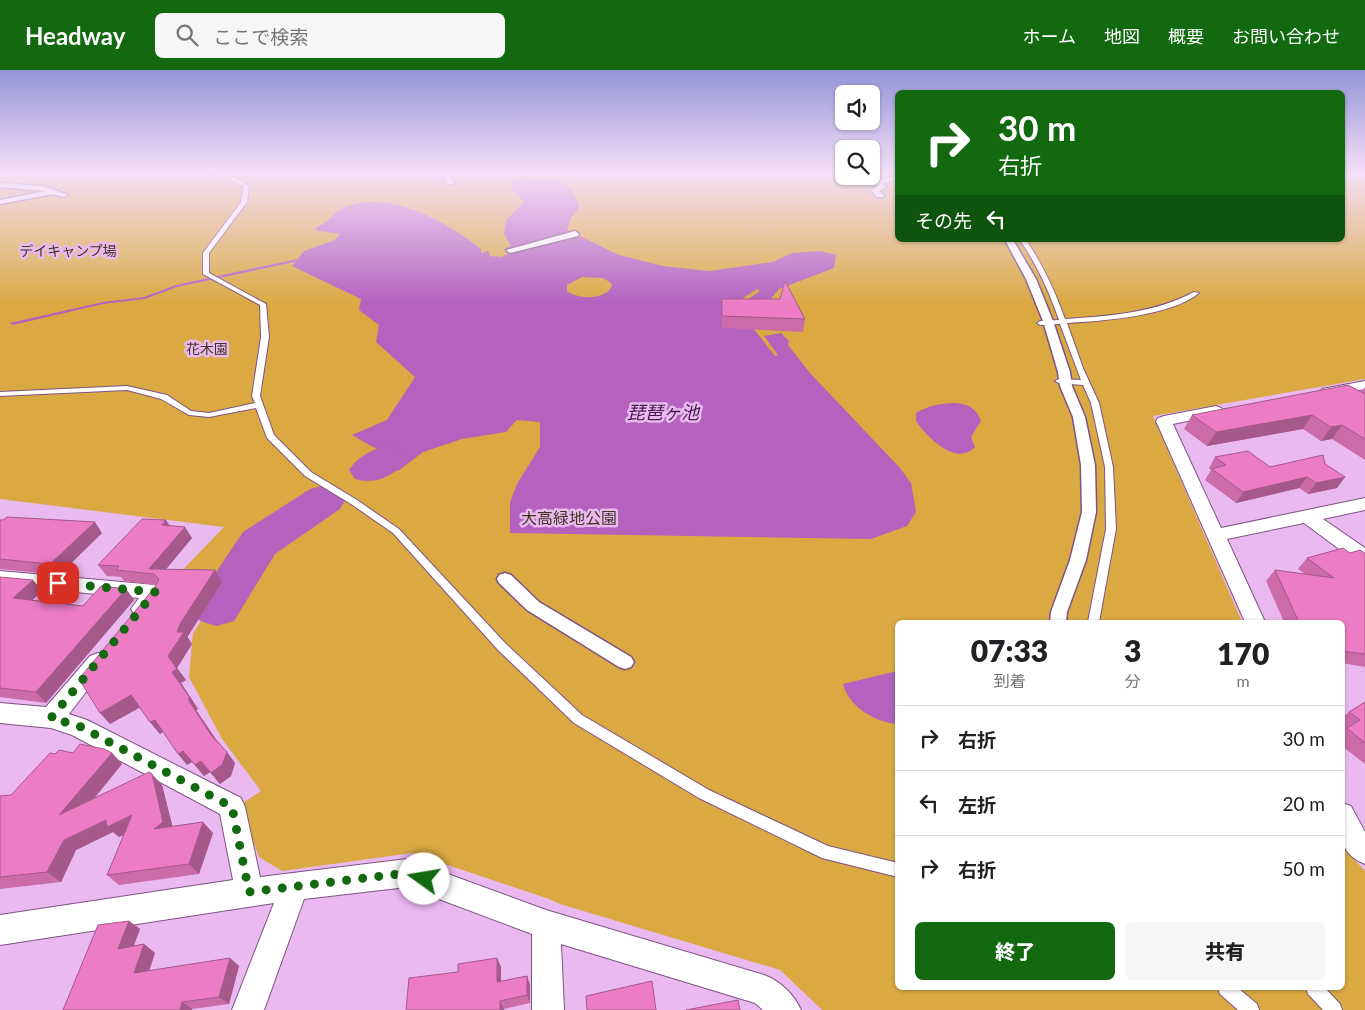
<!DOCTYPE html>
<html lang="ja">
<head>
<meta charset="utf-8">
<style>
  :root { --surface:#fff; --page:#f6f6f6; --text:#202124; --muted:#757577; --line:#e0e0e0; --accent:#12690f }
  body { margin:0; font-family:Lato,"Noto Sans JP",sans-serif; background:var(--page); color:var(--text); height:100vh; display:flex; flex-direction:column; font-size:19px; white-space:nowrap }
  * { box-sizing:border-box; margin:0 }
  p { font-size:16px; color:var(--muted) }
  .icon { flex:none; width:28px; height:28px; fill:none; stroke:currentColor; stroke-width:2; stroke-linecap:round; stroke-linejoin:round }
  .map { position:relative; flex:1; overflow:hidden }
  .side { position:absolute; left:895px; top:550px; width:450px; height:370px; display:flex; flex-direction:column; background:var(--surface); border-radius:8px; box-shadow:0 1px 4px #0004 }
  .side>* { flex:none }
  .guide { position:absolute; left:895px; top:20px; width:450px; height:152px; border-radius:8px; box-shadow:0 1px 4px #0004; background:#12690f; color:#fff; overflow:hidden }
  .fabs { position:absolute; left:835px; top:15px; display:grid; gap:10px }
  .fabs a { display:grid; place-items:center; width:45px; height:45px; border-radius:8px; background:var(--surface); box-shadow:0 1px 4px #0004; font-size:25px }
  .pin { position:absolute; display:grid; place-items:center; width:42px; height:42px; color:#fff; margin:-21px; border-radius:10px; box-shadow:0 2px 8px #0006 }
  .me { position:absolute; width:55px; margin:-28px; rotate:283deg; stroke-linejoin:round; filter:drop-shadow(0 0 4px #0008) }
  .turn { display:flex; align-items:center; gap:18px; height:105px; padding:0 20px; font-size:22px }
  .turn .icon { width:65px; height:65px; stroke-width:2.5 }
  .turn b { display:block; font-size:35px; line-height:42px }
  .then { display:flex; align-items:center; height:48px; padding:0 20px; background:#0003; gap:10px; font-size:19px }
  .eta { display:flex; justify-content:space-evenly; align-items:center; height:85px; text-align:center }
  .eta b { font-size:30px; font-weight:800; line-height:35px }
  .action { display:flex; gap:10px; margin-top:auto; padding:10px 20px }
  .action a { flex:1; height:58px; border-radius:8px; background:var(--accent); color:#fff; font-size:20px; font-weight:800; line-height:58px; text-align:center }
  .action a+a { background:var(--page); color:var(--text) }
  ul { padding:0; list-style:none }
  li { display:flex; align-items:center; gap:15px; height:65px; padding:0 20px; border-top:1px solid var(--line) }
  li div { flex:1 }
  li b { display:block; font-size:19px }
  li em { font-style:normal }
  header { display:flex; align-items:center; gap:30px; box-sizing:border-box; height:70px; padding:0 25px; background:var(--accent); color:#fff }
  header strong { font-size:24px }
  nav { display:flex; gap:28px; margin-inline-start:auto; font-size:18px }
  .search { width:350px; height:45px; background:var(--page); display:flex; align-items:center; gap:12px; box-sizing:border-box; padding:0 18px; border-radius:8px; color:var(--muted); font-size:19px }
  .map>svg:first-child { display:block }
  .green { fill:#daa942 }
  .water { fill:#b362be; fill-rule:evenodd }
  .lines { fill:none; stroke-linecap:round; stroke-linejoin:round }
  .stream { fill:#b362be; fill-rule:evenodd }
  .river { fill:#b362be; fill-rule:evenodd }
  .service-casing { stroke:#7e5384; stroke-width:2 }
  .pedestrian-casing { stroke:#7e5384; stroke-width:3 }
  .minor-casing { stroke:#7e5384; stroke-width:2 }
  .service { fill:#fff; fill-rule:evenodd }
  .pedestrian { fill:#fff; fill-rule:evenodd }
  .minor { fill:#fff; fill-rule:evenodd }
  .wall { fill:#cb6ca9 }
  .shaded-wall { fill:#a5588a }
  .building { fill:#ec7dc5; stroke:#a5588a }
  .route { stroke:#12690f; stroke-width:9; stroke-dasharray:0 16.2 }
  .labels { text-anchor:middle; stroke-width:5; stroke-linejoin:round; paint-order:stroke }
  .far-park-label { font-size:14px; fill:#40351f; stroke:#eab9f0 }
  .park-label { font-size:16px; fill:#40351f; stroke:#eab9f0 }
  .water-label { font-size:18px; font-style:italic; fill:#481450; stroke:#eab9f0 }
</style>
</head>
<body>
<header>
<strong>Headway</strong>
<div class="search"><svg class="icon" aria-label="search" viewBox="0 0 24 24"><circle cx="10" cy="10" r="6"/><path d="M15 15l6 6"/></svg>ここで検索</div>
<nav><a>ホーム</a><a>地図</a><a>概要</a><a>お問い合わせ</a></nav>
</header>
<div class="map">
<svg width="1365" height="940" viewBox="0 0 1365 940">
  <rect width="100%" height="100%" fill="#eab9f0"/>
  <path class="green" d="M 0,102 L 844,102 L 844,106 L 871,106 L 871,102 L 897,102 L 898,170 L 1342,170 L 1343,102 L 1365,102 L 1365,309 L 1153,346 L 1242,552 L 898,552 L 898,918 L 1342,918 L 1343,777 L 1365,801 L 1365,940 L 822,940 L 780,900 L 560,834 L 549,829 L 412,783 L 282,801 L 259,787 L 248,757 L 243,733 L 261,721 L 222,669 L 189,607 L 193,563 L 229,510 L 175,508 L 224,457 L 0,429 Z"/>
  <path class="water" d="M 521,108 C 532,109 553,108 562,112 C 571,115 578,129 579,138 L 570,149 L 567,160 L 619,185 L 663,196 L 709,201 L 773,192 L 792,183 L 820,181 L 836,185 L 834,198 L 779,219 L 769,231 L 741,234 L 760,221 L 757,219 L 734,234 L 775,286 L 778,285 L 764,266 L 781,263 L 789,271 L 788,275 L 810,303 L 900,398 L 911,413 L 916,442 L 907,456 L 871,469 L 510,463 L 510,432 L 518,412 L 540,377 L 540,352 L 517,350 L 506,362 L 462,369 L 423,382 L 398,401 L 387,385 L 352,365 L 387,350 L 415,307 L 376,272 L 379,255 L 359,240 L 361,229 L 292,196 L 304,181 L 335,170 L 340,164 L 315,160 C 318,155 322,155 327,151 C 332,147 335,142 341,139 C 386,117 446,151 481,179 L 481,183 L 488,181 L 490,186 L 501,187 L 510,183 L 510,180 L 506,178 L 511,176 L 504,164 L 506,150 L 524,132 L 512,119 L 512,109 ZM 582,207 L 603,208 L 611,213 L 612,216 C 605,230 579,230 567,221 L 567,215 Z
    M 952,333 C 966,333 976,337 981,351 L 971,367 L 975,377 C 956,397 927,367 916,351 L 916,343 C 927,336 939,334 952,333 Z
    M 897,601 L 897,654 C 875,652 849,637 843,614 Z"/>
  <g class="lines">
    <path class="stream" d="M 297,189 L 299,189 L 299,191 L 177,217 L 145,229 L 103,234 L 13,255 L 10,253 L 103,232 L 144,227 L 176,215 Z"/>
    <path class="river" d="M 389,375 L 403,379 L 409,387 C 395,406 377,415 355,409 L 349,400 C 358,386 373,379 389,375 Z
      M 325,415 L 340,419 L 346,429 L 340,439 L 275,484 L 234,551 L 217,556 L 200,551 L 192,538 L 243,462 L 310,419 Z"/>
    <g class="service-casing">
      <path id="service" d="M 206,102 C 221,102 237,107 249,116 L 247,132 L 209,183 L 209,203 L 266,234 L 269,267 L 260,326 L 274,365 L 311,402 L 357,430 L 399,459 L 506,574 L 582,645 L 709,720 L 828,776 L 898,793 L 898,807 L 822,788 L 699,728 L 574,653 L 498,580 L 393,463 L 351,434 L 305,406 L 267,368 L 256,338 L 209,347 L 189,345 L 161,329 L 127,320 L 0,326 L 0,322 L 127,316 L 167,325 L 191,341 L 209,343 L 255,333 L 252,326 L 261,267 L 260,235 L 203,204 L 203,183 L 241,132 L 244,117 L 229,109 Z
        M 1020,170 L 1026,170 C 1043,195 1055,221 1065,249 C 1109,246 1155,243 1194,222 L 1199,223 C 1172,246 1102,251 1067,253 L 1083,298 L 1099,333 L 1113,397 L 1116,459 L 1099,552 L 1088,552 L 1106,459 L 1105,397 L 1091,333 L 1083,315 L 1059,313 L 1055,311 L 1059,309 L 1081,310 L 1060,254 L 1040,255 L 1037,253 L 1040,251 L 1059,250 C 1049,221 1037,195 1020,170 Z
        M 1218,918 L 1238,918 L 1257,934 L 1259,940 L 1238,940 L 1220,924 Z
        M 1306,918 L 1325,918 L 1340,934 L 1342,940 L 1323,940 L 1308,924 Z"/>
    </g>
    <g class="pedestrian-casing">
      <path id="pedestrian" d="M 442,102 L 449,102 L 454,112 L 453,114 L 447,114 Z
        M 898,106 L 898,110 L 883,113 L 886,117 L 879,121 L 884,125 L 883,127 L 877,127 L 870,120 L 878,116 L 876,110 Z
        M 0,113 L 43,116 L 68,125 L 64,127 L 53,124 L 0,134 L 0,130 L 45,121 L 0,117 Z
        M 575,161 L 579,164 L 578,166 L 510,183 L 506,180 Z
        M 1005,170 L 1013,170 L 1036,209 L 1053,251 L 1070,302 L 1072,316 L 1085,347 L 1095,395 L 1096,442 L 1086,490 L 1067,542 L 1066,552 L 1050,552 L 1051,542 L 1070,490 L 1082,442 L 1081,395 L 1073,347 L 1060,316 L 1058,302 L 1043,251 L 1026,209 Z
        M 505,503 L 511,505 L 539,532 L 631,587 L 634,592 L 631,597 L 625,599 L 619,597 L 527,540 L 499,513 L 497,509 L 499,505 Z"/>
    </g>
    <g class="minor-casing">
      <path id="minor" d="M 1365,311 L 1365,319 L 1327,326 L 1322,325 L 1320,322 L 1322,319 Z
        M 1216,336 L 1221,338 L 1224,341 L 1221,344 L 1173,354 L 1221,458 L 1365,428 L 1365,440 L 1323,449 L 1365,478 L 1365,495 L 1358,493 L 1304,453 L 1227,469 L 1265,552 L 1245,552 L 1156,351 L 1158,348 L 1164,346 Z
        M 0,501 L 155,515 L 162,517 L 165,522 C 158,534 149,549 134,544 L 131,539 L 139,528 L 0,515 Z
        M 98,583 L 106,586 L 109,592 L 69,644 L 87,650 L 241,728 L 245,737 L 260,807 L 407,789 L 546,840 L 764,905 C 780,911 794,924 801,940 L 763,940 L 755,933 L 561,874 L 564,940 L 532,940 L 532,864 L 407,817 L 304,829 L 264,940 L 232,940 L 274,833 L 0,875 L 0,845 L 233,810 L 220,744 L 72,665 L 51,658 L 0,653 L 0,633 L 46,637 L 90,586 Z
        M 1342,733 L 1351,736 L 1365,762 L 1365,794 C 1335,782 1342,760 1342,733 Z"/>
    </g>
    <use href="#service" class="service"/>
    <use href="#pedestrian" class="pedestrian"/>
    <use href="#minor" class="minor"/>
  </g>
  <path class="wall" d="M 722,229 L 805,249 L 803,262 L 722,258 Z
    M 1365,317 L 1365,390 L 1332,369 L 1321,371 L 1303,359 L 1207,376 L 1184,359 L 1192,345 L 1361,322 Z
    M 1215,387 L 1270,397 L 1325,394 L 1345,407 L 1337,418 L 1308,424 L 1299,418 L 1236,433 L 1205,410 L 1211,400 L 1209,398 Z
    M 0,450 L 102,463 L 59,505 L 0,499 Z
    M 170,456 L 192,468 L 166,499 L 215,500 L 222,512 L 188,566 L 188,568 L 192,574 L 177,598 L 186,610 L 181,613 L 198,639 L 196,640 L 216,669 L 235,693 L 231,706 L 220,714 L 210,702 L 204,706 L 192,692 L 187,695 L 163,662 L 160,664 L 150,652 L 139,637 L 110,654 L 156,515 L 124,511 L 121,507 L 107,506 L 98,495 Z
    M 1350,483 L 1365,483 L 1365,597 L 1342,593 L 1342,552 L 1284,552 L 1266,511 L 1275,500 L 1305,504 L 1298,499 L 1307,488 Z
    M 0,507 L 42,521 L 32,530 L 83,536 L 126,519 L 134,530 L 46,633 L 0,627 Z
    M 1365,632 L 1365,694 L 1342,676 L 1342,662 L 1345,660 L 1342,658 L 1342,648 L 1349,642 Z
    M 112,683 L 122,694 L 94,729 L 162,715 L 172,757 L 213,763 L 199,804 L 119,815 L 107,805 L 124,765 L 119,767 L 113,762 L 76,780 L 61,812 L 0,819 L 0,726 L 11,725 L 55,684 Z
    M 129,851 L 140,859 L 133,876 L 144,874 L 155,883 L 149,901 L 239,896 L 229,934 L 192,939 L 63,940 Z
    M 497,888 L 501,897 L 501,911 L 527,906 L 530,915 L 530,933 L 504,939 L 504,940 L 406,940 L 458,902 Z"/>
  <path class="shaded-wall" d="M 1312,345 L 1303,359 L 1207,376 L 1216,362 Z
    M 1342,355 L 1332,369 L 1321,371 L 1331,357 Z
    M 1307,407 L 1299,418 L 1236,433 L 1243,422 Z
    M 1345,407 L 1337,418 L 1308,424 L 1316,413 Z
    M 166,450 L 173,461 L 162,455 Z
    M 95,452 L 102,463 L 59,505 L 50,494 Z
    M 185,457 L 192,468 L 158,509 L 154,504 L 149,499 Z
    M 215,500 L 222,512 L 188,566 L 188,568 L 192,574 L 177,598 L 186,610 L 181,613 L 198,639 L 196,640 L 220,676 L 211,665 L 188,629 L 172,602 L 168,586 L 180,554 Z
    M 33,510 L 42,521 L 23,539 L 13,528 Z
    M 126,519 L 134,530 L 46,633 L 36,622 Z
    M 131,625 L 141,637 L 110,654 L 100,643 Z
    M 155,650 L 164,661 L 160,664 L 150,652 Z
    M 183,681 L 192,692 L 187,695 L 178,684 Z
    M 227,682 L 235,693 L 231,706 L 220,714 L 211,703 Z
    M 112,683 L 122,694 L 71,756 L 59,745 Z
    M 201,691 L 210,702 L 204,706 L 195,695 Z
    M 152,704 L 162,715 L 174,762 L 154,759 Z
    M 132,745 L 143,756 L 119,767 L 113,762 L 76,780 L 61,812 L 47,802 L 64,770 L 106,750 Z
    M 203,752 L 213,763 L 199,804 L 189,794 Z
    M 129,851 L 140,859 L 130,886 L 118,879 Z
    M 144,874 L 155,883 L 146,910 L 134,903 Z
    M 230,888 L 239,896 L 229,934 L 219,927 Z
    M 497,888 L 501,897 L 501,920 L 497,912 Z
    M 527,906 L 530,915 L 530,933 L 527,925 Z
    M 500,931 L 504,939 L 504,940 L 500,940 Z
    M 182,932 L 192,939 L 192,940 L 180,940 Z"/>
  <path class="building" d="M 785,211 L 805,249 L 722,246 L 722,229 L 780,229 Z
    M 1348,315 L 1365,324 L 1365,369 L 1342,355 L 1331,357 L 1312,345 L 1216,362 L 1192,345 Z
    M 1248,381 L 1270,397 L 1323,385 L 1325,394 L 1345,407 L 1316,413 L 1307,407 L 1243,422 L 1212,399 L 1226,395 L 1215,387 Z
    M 7,447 L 95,452 L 50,494 L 0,489 L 0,450 L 3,450 Z
    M 142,449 L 166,450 L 162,455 L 185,457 L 149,499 L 215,500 L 180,554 L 177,562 L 184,562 L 168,586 L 177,599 L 172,602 L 190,628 L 188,629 L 211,665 L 227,682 L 222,695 L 211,703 L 201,691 L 195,695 L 183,681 L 178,684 L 155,650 L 150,652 L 131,625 L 100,643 L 79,609 L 155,517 L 159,509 L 154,504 L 116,500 L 119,496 L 98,495 Z
    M 1343,478 L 1350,483 L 1360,480 L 1365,483 L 1365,584 L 1342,581 L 1342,552 L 1299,552 L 1275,500 L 1334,508 L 1307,488 Z
    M 0,507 L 33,510 L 13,528 L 83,536 L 101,516 L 126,519 L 36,622 L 0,618 Z
    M 1365,632 L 1365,673 L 1347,658 L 1360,650 L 1349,642 Z
    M 80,674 L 104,679 L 112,683 L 59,745 L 149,702 L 152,704 L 163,752 L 154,759 L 203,752 L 189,794 L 107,805 L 132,745 L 107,757 L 106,750 L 64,770 L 47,802 L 0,807 L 0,726 L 11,725 L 50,683 L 55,684 L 59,680 L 73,683 Z
    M 129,851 L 118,879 L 144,874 L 134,903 L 230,888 L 219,927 L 182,932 L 180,940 L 63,940 L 98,855 Z
    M 497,888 L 497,912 L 527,906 L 527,925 L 500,931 L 500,940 L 406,940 L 409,908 L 458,902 L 458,894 Z
    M 652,911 L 656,940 L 587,940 L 586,926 Z
    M 738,930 L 740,940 L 686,940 Z"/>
  <linearGradient id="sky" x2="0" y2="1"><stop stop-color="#9393d7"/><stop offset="0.44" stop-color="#f6e0f8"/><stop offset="1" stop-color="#f6e0f8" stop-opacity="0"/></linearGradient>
  <rect width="1365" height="234" fill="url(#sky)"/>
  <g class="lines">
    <path class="route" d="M 58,513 L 155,522 L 51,648 L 79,656 L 232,737 L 249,822 L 407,803 L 424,809"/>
  </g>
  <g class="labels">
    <g class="far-park-label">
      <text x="68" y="186">デイキャンプ場</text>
      <text x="207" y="284">花木園</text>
    </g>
    <g class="park-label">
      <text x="569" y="454">大高緑地公園</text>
    </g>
    <g class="water-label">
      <text x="663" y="349">琵琶ヶ池</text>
    </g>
  </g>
</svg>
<div class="fabs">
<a><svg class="icon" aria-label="sound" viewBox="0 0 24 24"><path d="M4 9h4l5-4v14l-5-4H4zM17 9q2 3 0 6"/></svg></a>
<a><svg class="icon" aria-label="search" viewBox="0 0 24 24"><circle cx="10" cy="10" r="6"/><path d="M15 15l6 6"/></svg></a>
</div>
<div class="pin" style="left:58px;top:513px;background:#d93025"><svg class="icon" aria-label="arrive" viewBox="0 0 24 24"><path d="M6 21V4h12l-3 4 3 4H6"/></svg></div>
<svg class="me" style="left:424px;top:809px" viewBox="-20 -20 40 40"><circle r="19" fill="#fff"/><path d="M0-13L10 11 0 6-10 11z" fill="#12690f"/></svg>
<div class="guide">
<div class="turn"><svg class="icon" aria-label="right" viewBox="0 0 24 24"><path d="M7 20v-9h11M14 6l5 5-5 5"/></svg><div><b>30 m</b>右折</div></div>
<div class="then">その先<svg class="icon" aria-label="left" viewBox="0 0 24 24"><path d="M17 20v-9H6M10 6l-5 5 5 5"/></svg></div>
</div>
<section class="side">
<div class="eta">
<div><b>07:33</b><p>到着</p></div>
<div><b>3</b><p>分</p></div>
<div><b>170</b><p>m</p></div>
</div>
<ul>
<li><svg class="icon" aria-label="right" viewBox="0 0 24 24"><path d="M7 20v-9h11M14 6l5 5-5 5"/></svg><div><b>右折</b></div><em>30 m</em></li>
<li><svg class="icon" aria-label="left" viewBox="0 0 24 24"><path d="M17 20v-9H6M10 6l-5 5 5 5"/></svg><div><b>左折</b></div><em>20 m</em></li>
<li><svg class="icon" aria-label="right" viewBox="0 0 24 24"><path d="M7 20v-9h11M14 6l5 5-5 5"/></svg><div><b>右折</b></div><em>50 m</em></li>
</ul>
<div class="action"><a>終了</a><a>共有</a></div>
</section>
</div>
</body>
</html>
